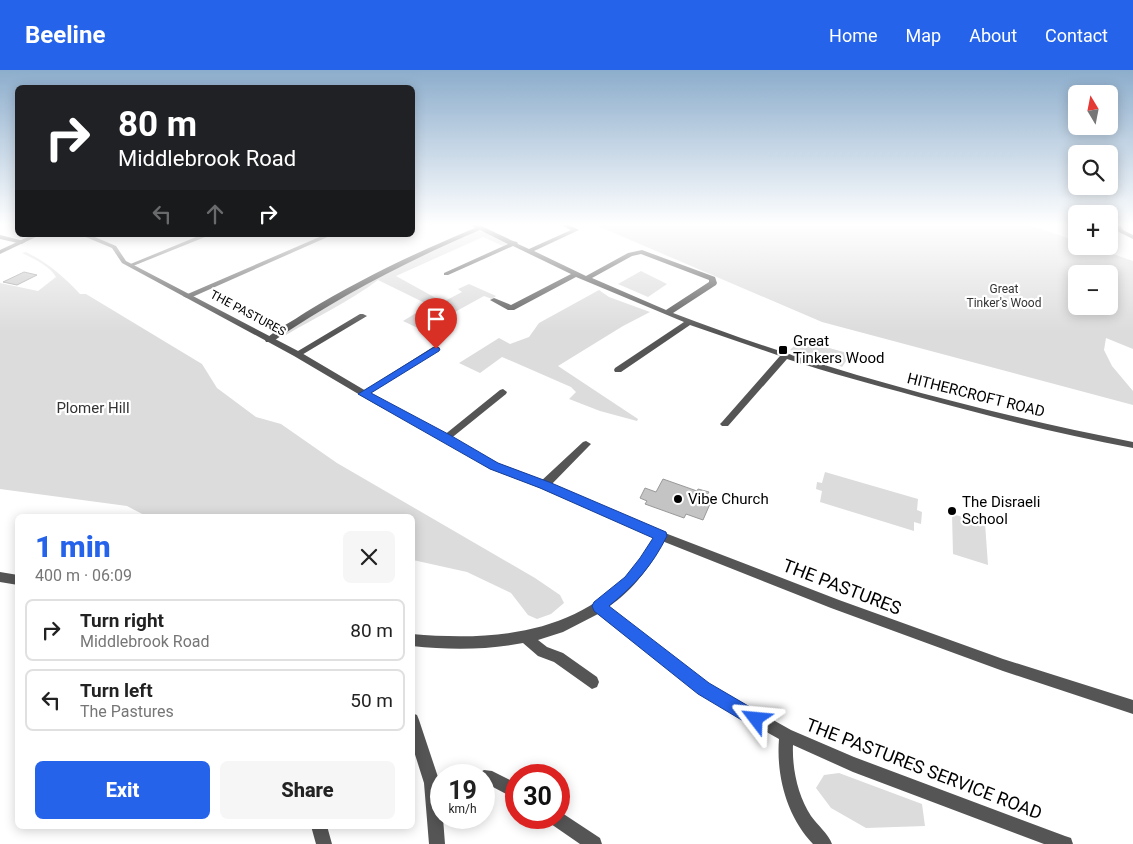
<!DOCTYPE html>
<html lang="en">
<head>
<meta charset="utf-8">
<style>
  :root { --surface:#fff; --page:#f6f6f6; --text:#222; --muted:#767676; --line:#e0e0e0; --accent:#2563eb }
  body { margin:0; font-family:Roboto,sans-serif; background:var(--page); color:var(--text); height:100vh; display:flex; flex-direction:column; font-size:19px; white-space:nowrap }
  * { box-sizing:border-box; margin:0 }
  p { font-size:16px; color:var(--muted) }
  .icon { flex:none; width:28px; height:28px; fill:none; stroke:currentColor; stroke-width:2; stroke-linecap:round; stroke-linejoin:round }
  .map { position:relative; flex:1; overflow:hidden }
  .drawer { position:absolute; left:15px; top:444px; width:400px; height:315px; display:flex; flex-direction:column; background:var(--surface); border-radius:8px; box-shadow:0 2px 12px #0003 }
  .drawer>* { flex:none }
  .guide { position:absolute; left:15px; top:15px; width:400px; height:152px; border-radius:8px; box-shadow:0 2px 12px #0003; background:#202124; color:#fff; overflow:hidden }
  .needle { width:32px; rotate:350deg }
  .fabs { position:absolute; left:1068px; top:15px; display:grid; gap:10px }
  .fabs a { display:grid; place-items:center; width:50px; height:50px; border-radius:8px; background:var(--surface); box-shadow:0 2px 12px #0003; font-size:25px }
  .speed { position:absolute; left:430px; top:694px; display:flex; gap:10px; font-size:25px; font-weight:700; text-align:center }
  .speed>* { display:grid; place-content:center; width:65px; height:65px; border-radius:50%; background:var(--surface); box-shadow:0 2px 12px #0003; line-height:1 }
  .speed small { font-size:12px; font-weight:400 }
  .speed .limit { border:8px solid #d22; background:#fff; color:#111 }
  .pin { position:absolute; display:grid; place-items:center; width:42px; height:42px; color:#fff; margin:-51px -21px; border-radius:50% 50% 50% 0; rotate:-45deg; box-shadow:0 0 5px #0007 }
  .pin .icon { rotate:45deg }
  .me { position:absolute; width:55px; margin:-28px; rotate:299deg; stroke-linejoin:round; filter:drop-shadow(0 0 4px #0008) }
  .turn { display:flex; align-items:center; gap:18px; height:105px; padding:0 20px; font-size:22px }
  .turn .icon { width:65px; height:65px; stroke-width:2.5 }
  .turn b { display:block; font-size:35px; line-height:42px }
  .lanes { display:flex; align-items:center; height:48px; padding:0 20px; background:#0003; justify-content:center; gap:25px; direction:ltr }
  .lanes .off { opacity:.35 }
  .round { display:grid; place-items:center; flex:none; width:52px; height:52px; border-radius:8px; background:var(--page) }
  .head { display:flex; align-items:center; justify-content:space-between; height:85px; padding:0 20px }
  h1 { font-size:30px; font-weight:800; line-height:38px; color:var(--accent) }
  .button { display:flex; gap:10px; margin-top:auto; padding:10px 20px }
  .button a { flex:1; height:58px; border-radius:8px; background:var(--accent); color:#fff; font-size:20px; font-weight:800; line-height:58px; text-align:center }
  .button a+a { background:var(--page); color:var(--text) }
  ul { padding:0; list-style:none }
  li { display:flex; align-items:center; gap:15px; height:62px; margin:0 10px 8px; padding:0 10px; border:2px solid var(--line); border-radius:8px }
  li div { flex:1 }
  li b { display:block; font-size:19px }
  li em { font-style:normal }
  header { display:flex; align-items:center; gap:30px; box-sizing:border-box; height:70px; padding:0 25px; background:var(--accent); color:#fff }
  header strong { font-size:24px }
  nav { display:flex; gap:28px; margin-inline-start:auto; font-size:18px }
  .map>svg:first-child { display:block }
  .green { fill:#dcdcdc; fill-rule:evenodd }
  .building { fill:#c4c4c4; stroke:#999 }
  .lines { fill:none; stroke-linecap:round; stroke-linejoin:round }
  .minor { fill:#555; fill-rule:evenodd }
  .tertiary { fill:#555; fill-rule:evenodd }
  .route { fill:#2563eb; stroke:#184099 }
  .poi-dot { fill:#000; stroke:#fff; stroke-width:2 }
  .labels { text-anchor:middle; stroke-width:4.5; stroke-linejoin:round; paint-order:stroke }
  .far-park-label { font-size:12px; fill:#333; stroke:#fff }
  .far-street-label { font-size:12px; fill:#000; stroke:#fff }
  .poi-label { font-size:15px; fill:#000; stroke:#fff; text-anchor:start }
  .street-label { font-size:15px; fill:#000; stroke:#fff }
  .park-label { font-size:15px; fill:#333; stroke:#fff }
  .near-street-label { font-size:18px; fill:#000; stroke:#fff }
</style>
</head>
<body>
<header>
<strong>Beeline</strong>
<nav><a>Home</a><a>Map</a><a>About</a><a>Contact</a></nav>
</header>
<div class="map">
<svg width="1133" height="774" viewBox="0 0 1133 774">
  <rect width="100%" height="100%" fill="#fff"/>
  <path class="green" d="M 593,154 L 1027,154 L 1076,171 L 1076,176 L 1090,176 L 1133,191 L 1133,279 L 1106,268 L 1104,280 L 1112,296 L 1133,321 L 1133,335 L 822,252 ZM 1076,204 L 1109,204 L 1109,236 L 1076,236 Z
    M 477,161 L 486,162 L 507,172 L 507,174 L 503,176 L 483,167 L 396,206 L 443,232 L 462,222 L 458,219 L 469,214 L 496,226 L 492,229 L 484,226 L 422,260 L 403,251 L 429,235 L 378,210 C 349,232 316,247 286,265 L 282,263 L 373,208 Z
    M 26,182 C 48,193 63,206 80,224 L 86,224 L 202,294 L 217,318 L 256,347 L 281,354 L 337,393 L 535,508 L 560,525 L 564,533 L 551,544 L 537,549 L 528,545 L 511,523 L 467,502 L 413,490 L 412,446 L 146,446 L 127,436 L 0,419 L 0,213 L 38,221 L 56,207 C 50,196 34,189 22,183 Z
    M 641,201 L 667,214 L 648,227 L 618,214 Z
    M 599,220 L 609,227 L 650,242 L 623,256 L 558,296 L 638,349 L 637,351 L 600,341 L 569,329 L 576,322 L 571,317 L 502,287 L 480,303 L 459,293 L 499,268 L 510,274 L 529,267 L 539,253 Z
    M 800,270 L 851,284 L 842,297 L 832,292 L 790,280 Z
    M 825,402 L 918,429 L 917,440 L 922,442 L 921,454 L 914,452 L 914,461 L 820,432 L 822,421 L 816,419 L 817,412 L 822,413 Z
    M 952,444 L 985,453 L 988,495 L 953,484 Z
    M 839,703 L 922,734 L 925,756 L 866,758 L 831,738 L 816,718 L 824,705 Z"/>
  <path class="building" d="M 24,202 L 37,205 L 17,215 L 3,212 Z
    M 663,409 L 697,421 L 698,419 L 709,422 L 707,425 L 713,427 L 703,450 L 686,444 L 684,448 L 645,434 L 647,431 L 640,428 L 645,418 L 656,422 Z"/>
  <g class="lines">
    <path class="minor" d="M 469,154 L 477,154 L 513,171 L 517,172 L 518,174 L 529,179 L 571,160 L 559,154 L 567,154 L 579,160 L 534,181 L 586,206 L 628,183 L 642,180 L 715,207 L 717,213 L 716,215 L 673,243 C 821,300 977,341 1133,372 L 1133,378 C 1060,364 987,346 915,326 C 872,314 829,303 787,289 L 728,356 L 722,356 L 720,354 L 722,352 L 780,286 L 690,255 L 621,302 L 615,302 L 614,300 L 615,298 L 684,252 L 576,207 L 514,240 L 508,240 L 490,230 L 494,228 L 511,235 L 571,204 L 513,176 L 448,205 L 444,205 L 444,203 L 508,174 L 480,160 C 407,191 338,227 272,272 L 266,272 L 265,270 C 276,259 293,251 306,242 C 360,209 417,182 475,158 ZM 641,184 L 709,210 L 709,212 L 666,240 L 592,208 L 632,186 Z
      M 1114,154 L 1120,154 L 1123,160 L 1133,165 L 1133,169 L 1119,162 Z
      M 0,165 L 24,171 L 25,172 L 22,174 L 0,169 Z
      M 201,165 L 210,165 L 133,196 L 128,195 Z
      M 324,165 L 332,165 L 190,228 L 187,228 L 183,226 Z
      M 360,244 L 363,244 L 367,246 L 300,286 L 297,286 L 293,284 Z
      M 433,277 L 439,277 L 440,279 L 366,326 L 363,327 L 359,324 Z
      M 503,319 L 507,322 L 506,324 L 449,370 L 443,370 L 441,368 L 443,366 L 500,320 Z
      M 586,371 L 591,374 L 589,376 L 548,418 L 540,418 L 539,415 L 540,412 L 583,372 Z
      M 661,461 L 665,463 L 667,466 C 653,493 634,520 608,537 L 709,614 L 791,660 L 854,687 L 1065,766 L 1071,768 L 1073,774 L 1044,774 L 853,702 L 793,675 C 792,699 798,726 811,746 C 818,756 828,763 832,774 L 813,774 C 787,747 776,706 779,669 L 699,624 L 598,544 L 563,562 L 538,570 L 547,577 L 563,583 L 597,607 L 599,612 L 597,617 L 592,619 L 554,592 L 538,586 L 523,573 C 486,580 450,580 412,576 L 412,564 C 491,571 576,565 631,501 C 641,489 649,476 657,463 Z
      M 0,502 L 18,505 L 18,515 L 0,512 Z
      M 412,643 L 417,645 L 419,650 L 440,713 L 441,748 L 443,748 L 445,774 L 429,774 L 424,713 L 412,675 Z
      M 484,700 L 492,701 L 516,713 L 516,729 L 491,716 L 484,716 L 484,705 L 478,705 L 479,703 Z
      M 559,741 L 600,768 L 602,774 L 580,774 L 551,754 L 549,748 L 559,748 Z
      M 311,756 L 327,756 L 332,774 L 316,774 Z"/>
    <path class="tertiary" d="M 32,165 L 40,165 L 0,184 L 0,180 Z
      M 81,165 L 90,165 L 116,176 L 126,191 L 300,282 L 383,331 L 449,366 L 498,393 L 548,412 L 665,463 L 839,530 L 1003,589 L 1133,630 L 1133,644 L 1003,601 L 831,538 L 657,469 L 540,418 L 490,399 L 443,370 L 377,335 L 294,286 L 122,193 L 112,178 Z"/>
  </g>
  <linearGradient id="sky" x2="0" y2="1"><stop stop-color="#8cadcc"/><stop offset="0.59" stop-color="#fff"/><stop offset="1" stop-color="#fff" stop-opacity="0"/></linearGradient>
  <rect width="1133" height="262" fill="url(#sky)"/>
  <path class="route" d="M 436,276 L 440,279 L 439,281 L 371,323 L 450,365 L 498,393 L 549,412 L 666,462 L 667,466 C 652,496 635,515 609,536 L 709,613 L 762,644 L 764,649 L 762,655 L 756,657 L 750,655 L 698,624 L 594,541 L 592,536 L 594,532 L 625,507 L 640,488 L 653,468 L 540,418 L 490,399 L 358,324 Z"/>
  <g class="poi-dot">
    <rect x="778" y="275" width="10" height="10" rx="2.5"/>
    <circle cx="678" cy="429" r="5"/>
    <circle cx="952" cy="441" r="5"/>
  </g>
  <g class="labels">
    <g class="far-park-label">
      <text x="1004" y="223">Great<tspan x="1004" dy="14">Tinker's Wood</tspan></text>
    </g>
    <g class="far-street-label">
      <text transform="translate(248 243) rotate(28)" y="4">THE PASTURES</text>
    </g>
    <g class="poi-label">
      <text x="793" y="276">Great<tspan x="793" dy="17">Tinkers Wood</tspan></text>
      <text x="688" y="434">Vibe Church</text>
      <text x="962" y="437">The Disraeli<tspan x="962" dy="17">School</tspan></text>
    </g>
    <g class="street-label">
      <text transform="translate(976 325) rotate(14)" y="5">HITHERCROFT ROAD</text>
    </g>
    <g class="park-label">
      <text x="93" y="343">Plomer Hill</text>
    </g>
    <g class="near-street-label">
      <text transform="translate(842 517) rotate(21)" y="6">THE PASTURES</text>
      <text transform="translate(924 699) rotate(21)" y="6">THE PASTURES SERVICE ROAD</text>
    </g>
  </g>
</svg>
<div class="fabs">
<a><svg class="needle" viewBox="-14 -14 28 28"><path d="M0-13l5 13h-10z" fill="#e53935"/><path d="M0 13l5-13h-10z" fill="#767676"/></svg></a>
<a><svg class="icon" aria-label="search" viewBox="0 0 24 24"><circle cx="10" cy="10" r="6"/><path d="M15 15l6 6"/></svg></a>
<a>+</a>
<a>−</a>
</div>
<div class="speed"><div>19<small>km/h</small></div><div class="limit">30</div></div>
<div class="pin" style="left:436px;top:279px;background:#d93025"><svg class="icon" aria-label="arrive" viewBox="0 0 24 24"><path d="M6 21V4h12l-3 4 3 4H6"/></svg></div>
<svg class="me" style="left:756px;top:649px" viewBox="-20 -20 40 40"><path d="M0-17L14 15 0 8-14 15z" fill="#2563eb" stroke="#fff" stroke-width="4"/></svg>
<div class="guide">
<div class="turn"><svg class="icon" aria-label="right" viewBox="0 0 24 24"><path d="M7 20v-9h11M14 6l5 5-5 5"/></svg><div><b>80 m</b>Middlebrook Road</div></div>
<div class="lanes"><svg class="icon off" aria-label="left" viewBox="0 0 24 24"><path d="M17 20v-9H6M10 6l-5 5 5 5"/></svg><svg class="icon off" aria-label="ahead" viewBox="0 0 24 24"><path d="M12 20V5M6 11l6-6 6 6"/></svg><svg class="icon" aria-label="right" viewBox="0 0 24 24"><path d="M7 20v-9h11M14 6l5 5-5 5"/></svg></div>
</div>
<section class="drawer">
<div class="head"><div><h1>1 min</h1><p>400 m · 06:09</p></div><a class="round"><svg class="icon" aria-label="close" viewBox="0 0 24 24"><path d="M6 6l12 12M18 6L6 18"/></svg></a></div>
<ul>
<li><svg class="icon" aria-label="right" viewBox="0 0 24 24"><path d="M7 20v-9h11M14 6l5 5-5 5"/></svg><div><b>Turn right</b><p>Middlebrook Road</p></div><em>80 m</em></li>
<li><svg class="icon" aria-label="left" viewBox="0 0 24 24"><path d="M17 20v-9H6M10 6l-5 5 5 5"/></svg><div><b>Turn left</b><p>The Pastures</p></div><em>50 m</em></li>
</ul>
<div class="button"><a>Exit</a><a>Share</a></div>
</section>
</div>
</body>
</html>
